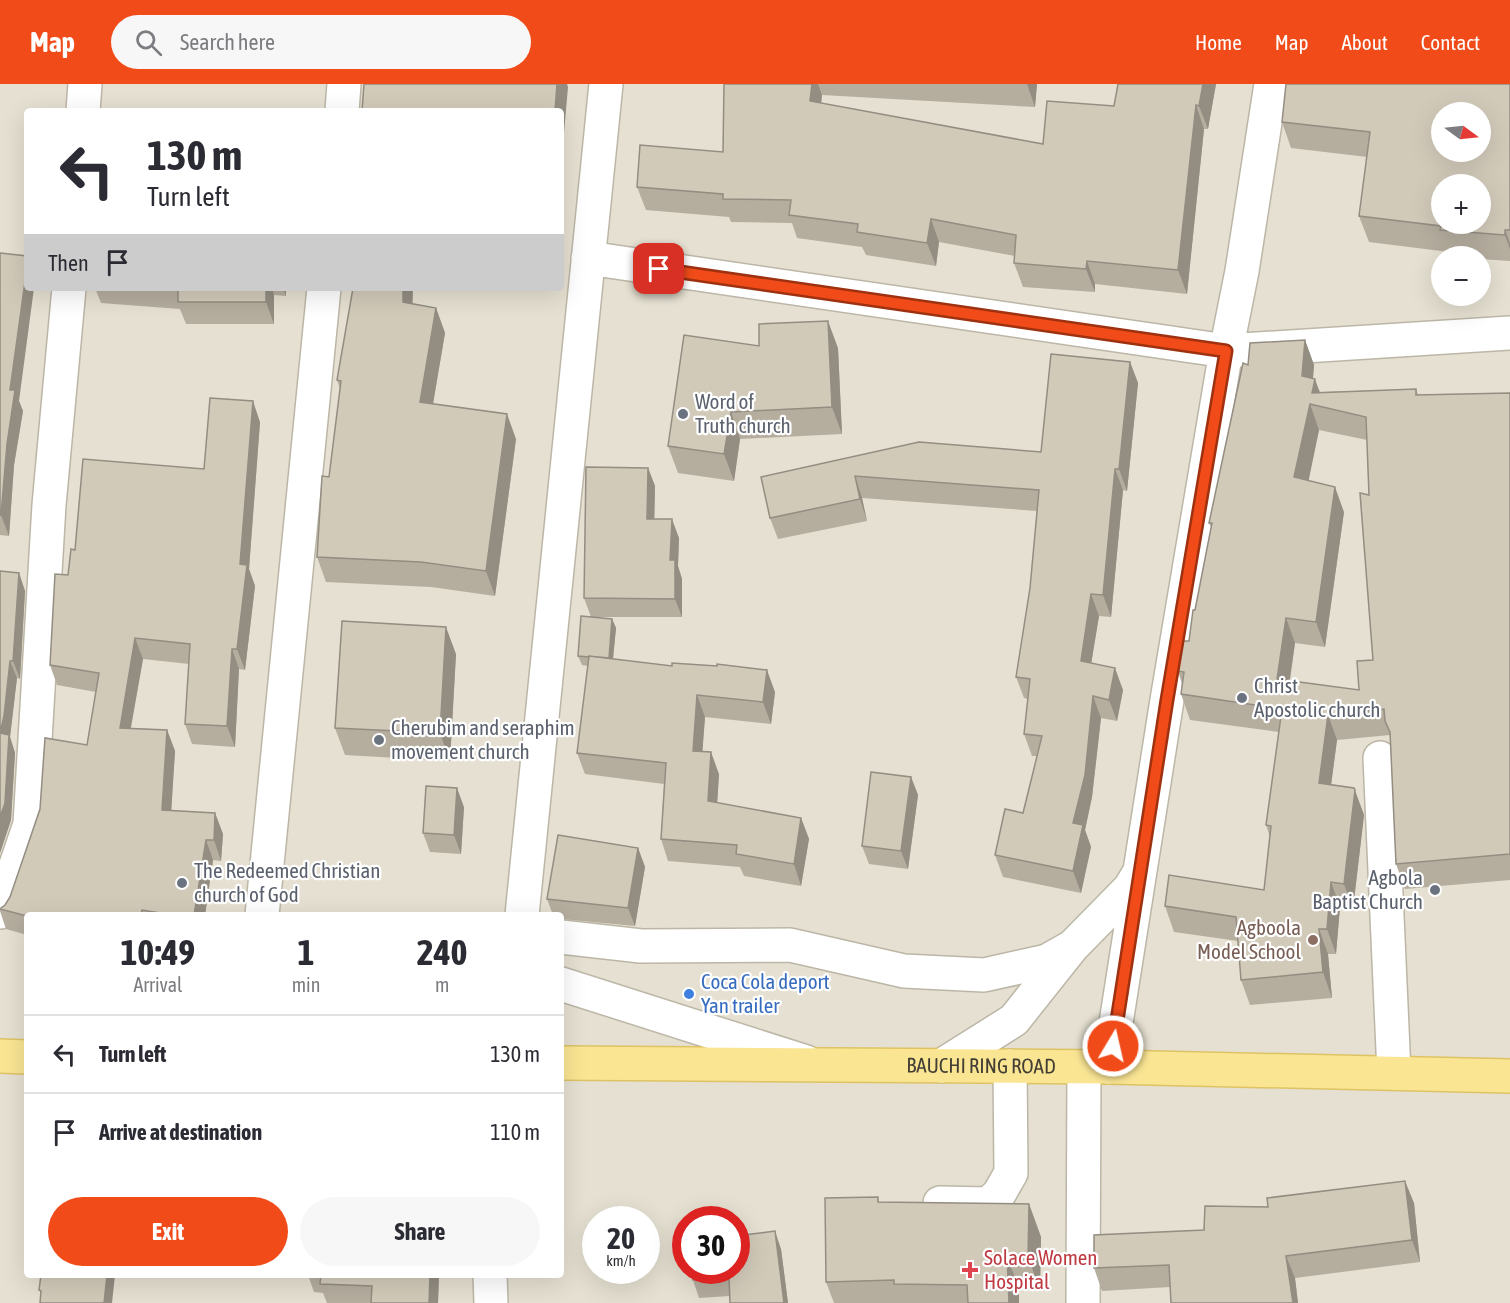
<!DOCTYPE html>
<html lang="en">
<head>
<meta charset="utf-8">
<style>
  :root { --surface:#fff; --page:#f7f7f7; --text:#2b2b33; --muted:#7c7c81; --line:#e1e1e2; --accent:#f14b19 }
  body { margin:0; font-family:"Asap Condensed",sans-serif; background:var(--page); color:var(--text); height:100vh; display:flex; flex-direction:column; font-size:22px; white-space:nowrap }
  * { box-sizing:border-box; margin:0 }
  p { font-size:20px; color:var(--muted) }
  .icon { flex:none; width:33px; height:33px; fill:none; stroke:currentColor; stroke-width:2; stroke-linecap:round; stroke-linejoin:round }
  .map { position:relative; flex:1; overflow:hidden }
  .sheet { position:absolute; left:24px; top:828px; width:540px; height:366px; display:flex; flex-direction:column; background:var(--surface); border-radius:6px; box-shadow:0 6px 24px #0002 }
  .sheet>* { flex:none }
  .guide { position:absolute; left:24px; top:24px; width:540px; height:183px; border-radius:6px; box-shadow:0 6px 24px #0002; background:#fff; color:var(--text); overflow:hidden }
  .needle { width:39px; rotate:105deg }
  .buttons { position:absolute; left:1431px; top:18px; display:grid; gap:12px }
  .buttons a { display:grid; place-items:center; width:60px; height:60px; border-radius:50%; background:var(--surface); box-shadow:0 6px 24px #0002; font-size:30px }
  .speed { position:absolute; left:582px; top:1122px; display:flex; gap:12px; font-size:30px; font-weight:700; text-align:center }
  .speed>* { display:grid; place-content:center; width:78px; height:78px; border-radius:50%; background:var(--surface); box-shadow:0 6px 24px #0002; line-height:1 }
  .speed small { font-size:15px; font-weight:400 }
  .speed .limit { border:9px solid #d22; background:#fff; color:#111 }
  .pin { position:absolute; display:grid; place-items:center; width:51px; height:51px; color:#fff; margin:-26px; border-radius:12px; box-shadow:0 3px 9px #0006 }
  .me { position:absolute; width:66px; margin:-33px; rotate:9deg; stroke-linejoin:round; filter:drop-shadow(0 0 4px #0008) }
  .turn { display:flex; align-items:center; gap:21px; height:126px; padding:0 24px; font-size:27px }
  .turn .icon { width:78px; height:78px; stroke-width:2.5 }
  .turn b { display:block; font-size:42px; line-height:51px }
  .then { display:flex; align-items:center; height:57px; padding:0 24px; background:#0003; gap:12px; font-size:22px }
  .eta { display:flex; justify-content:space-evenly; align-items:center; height:102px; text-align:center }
  .eta b { font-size:36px; font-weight:700; line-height:42px }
  .cta { display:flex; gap:12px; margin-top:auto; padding:12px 24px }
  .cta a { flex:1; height:69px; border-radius:36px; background:var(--accent); color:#fff; font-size:24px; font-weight:700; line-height:69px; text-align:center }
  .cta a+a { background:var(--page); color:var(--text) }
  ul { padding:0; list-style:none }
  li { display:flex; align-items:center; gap:18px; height:78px; padding:0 24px; border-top:2px solid var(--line) }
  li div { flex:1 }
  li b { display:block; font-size:22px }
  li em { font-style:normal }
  header { display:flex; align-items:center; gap:36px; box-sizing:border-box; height:84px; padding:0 30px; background:var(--accent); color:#fff }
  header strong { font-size:28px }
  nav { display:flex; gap:33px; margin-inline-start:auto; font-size:21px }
  .search { width:420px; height:54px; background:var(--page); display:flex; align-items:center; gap:15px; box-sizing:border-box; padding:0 21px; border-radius:33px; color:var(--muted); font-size:22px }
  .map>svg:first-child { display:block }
  .residential { fill:#e5e0d1; fill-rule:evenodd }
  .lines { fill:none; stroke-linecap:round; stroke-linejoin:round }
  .minor-casing { stroke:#bcb6a6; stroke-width:36 }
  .major-casing { stroke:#dec364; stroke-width:36 }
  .minor { stroke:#fff; stroke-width:33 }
  .major { stroke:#fae593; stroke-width:33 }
  .wall { fill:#b5ae9f; fill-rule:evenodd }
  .shaded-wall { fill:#938d82 }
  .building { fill:#d2cab9; stroke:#938d82; stroke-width:1.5; fill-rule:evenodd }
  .route-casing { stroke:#9d3110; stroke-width:15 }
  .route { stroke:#f14b19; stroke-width:10 }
  .worship-dot { fill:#6b7280; stroke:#fff; stroke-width:2 }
  .education-dot { fill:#8d6e63; stroke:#fff; stroke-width:2 }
  .shop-dot { fill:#3f7fe0; stroke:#fff; stroke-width:2 }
  .health-dot { fill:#e0444e; stroke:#fff; stroke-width:2 }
  .labels { text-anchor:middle; stroke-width:4.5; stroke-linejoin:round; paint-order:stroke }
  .worship-label { font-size:21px; fill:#5b616d; stroke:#fff; text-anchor:start }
  .education-label { font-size:21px; fill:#785e54; stroke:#fff; text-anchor:end }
  .shop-label { font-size:21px; fill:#366cbe; stroke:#fff; text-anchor:start }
  .street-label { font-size:21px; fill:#423e34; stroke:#fff }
  .health-label { font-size:21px; fill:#be3a42; stroke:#fff; text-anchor:start }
</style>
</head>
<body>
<header>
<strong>Map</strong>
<div class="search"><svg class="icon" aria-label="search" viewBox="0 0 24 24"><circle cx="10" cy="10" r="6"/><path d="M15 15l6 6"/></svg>Search here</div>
<nav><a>Home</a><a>Map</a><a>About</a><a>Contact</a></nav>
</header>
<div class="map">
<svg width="1510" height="1219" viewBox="0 0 1510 1219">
  <rect width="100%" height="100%" fill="#f1eee3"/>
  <path class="residential" d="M 0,0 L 1510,0 L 1510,1219 L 0,1219 ZM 27,27 L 561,27 L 561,204 L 27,204 ZM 1442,28 L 1480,28 L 1480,68 L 1442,68 ZM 1442,100 L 1480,100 L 1480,140 L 1442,140 ZM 1442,172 L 1480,172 L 1480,212 L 1442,212 ZM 27,831 L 561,831 L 561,1191 L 27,1191 ZM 596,1136 L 646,1136 L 646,1186 L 596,1186 ZM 686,1136 L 736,1136 L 736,1186 L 686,1186 Z"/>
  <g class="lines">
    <g class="minor-casing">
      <path id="minor" d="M 83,27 L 85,0
        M 342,27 L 344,0
        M 588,174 L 1226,267 L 1510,249
        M 1380,674 L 1394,989
        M 0,828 L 30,740 L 49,421 L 69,204
        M 262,831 L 324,204
        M 522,831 L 606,0
        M 561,853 L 641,862 L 790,861 L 904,887 L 984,891 L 1047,877 L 1072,863
        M 561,900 L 806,978
        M 941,982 L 1014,936 L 1072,863 L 1130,804 L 1139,789
        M 1109,983 L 1167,616 L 1226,267 L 1242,187 L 1271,0
        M 940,1119 L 988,1120 L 999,1110 L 1011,1089 L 1010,982
        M 490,1191 L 491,1219
        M 1083,1219 L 1084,983"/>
    </g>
    <g class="major-casing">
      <g id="major">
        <path d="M 0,972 L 27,973"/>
        <path id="s1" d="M 561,979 L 1109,983 L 1510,992"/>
      </g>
    </g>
    <use href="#minor" class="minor"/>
    <use href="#major" class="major"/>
  </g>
  <path class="wall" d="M 724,0 L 1037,0 L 1035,23 L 822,11 L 821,19 L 1043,60 L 1114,22 L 1118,0 L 1216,0 L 1208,45 L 1204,45 L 1187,210 L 1095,200 L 1095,208 L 1023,203 L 1014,179 L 1015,172 L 939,158 L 936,182 L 866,171 L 862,163 L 797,154 L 792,139 L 731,138 L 729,133 L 646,126 L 637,103 L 723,68 Z
    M 1510,0 L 1510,177 L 1480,175 L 1480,172 L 1450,172 L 1449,168 L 1369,158 L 1359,132 L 1367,73 L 1291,64 L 1282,38 Z
    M 0,169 L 19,317 L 23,327 L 14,381 L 9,452 L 0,451 Z
    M 95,204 L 286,204 L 286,212 L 274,211 L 274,240 L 186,240 L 180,225 L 101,219 Z
    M 412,220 L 436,224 L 445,249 L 433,320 L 516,355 L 495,512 L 431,503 L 326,498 L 317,473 L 329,393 L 340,305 L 337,296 Z
    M 1305,256 L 1314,281 L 1313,295 L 1320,308 L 1416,305 L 1418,311 L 1510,309 L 1510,796 L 1405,805 L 1396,780 L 1390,651 L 1337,656 L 1331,701 L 1354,704 L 1364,731 L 1353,825 L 1340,823 L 1336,870 L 1328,870 L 1332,914 L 1250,921 L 1241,896 L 1238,857 L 1174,848 L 1165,822 L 1264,806 L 1270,753 L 1266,741 L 1279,648 L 1190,636 L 1181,610 L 1182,600 L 1178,587 L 1189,557 L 1211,443 L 1209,439 L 1248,281 ZM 1319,346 L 1367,356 L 1373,576 L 1359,606 L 1290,597 L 1295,559 L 1325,563 L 1344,428 L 1308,397 Z
    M 759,262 L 838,264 L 842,350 L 740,355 L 734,397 L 678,389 L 668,362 Z
    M 1130,278 L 1138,299 L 1127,407 L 1123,406 L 1111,533 L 1099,532 L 1091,579 L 1123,606 L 1117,637 L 1101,634 L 1092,713 L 1085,746 L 1091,763 L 1081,809 L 1003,793 L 995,771 L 1023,729 L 1037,672 L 1032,672 L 1024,650 L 1028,615 L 1024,614 L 1016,593 L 1030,504 L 1037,427 L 862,414 L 867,437 L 778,455 L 770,434 L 761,393 L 1041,368 Z
    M 260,338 L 249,485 L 255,502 L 245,586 L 239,585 L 235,663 L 192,660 L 185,640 L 189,580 L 143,575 L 131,644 L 167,646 L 175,667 L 171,727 L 215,729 L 223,750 L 221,777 L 213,776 L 205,831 L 27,831 L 27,851 L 6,845 L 0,827 L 0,824 L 5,821 L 10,813 L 87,661 L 96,608 L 57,601 L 50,581 L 68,491 L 75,466 L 204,385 Z
    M 648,384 L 655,402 L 654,435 L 679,454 L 678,482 L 682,495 L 682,533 L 591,533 L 584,514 Z
    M 0,487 L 19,489 L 25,507 L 20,595 L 17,594 L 10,653 L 15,669 L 11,736 L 0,769 Z
    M 612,535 L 616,544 L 613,575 L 775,608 L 771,640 L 705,633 L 702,667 L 719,690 L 717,719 L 801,734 L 809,755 L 801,802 L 744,792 L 740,783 L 668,777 L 661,755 L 664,700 L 585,690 L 577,669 L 588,582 L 582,581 L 578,572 Z
    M 456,570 L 450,677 L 345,671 L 335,644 Z
    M 911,693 L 918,711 L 908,785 L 869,780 L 862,762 Z
    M 464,723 L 461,770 L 430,768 L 423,749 Z
    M 638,764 L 645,783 L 635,842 L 561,835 L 561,831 L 553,831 L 547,815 Z
    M 878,1113 L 879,1118 L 1029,1120 L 1041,1153 L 1040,1206 L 1019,1205 L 1019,1219 L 834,1219 L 826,1198 Z
    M 1414,1119 L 1420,1178 L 1295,1194 L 1298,1219 L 1171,1219 L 1170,1203 L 1102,1207 L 1094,1184 L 1268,1123 Z
    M 781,1165 L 788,1219 L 730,1219 L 730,1212 L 699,1214 L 693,1196 Z
    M 308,1191 L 439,1191 L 438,1219 L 327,1219 L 323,1209 L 314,1208 Z"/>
  <path class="shaded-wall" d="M 557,0 L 567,0 L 568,3 L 561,83 L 561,27 L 555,27 Z
    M 812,0 L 818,0 L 822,11 L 819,40 L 810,17 Z
    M 1027,0 L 1037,0 L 1035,23 Z
    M 1203,0 L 1216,0 L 1208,45 L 1199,22 Z
    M 1196,21 L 1204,45 L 1187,210 L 1178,186 Z
    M 931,135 L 939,158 L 936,182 L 927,159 Z
    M 1505,146 L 1510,159 L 1510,165 L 1505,151 Z
    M 1087,177 L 1095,200 L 1095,208 L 1086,185 Z
    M 27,183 L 27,204 L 34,204 L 19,317 L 23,327 L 14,381 L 9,452 L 1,431 L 10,306 Z
    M 266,204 L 272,204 L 274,211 L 274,240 L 266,218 Z
    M 283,204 L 286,204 L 286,212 Z
    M 403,204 L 413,204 L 412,243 L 403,218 Z
    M 436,224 L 445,249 L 429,343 L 420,318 Z
    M 828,237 L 838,264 L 842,350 L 832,323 Z
    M 1305,256 L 1314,281 L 1311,318 L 1302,292 Z
    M 1130,278 L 1138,299 L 1127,407 L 1119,385 Z
    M 1315,295 L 1324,320 L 1312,309 Z
    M 253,317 L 260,338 L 249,485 L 255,502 L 245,586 L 237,565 L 240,480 Z
    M 1310,320 L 1319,346 L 1304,419 L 1294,393 Z
    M 731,328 L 740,355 L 734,397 L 724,370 Z
    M 507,330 L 516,355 L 495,512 L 486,487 Z
    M 648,384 L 655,402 L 654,453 L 647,435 Z
    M 1115,385 L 1123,406 L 1111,533 L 1103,511 Z
    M 855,392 L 862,414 L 867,437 L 860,415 Z
    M 1335,403 L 1344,428 L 1325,563 L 1316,538 Z
    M 672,435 L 679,454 L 678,482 L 682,495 L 682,533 L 675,515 L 670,476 Z
    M 19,489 L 25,507 L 20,595 L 13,577 Z
    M 1091,510 L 1099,532 L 1088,599 L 1081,577 Z
    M 1286,534 L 1295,559 L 1286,620 L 1277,595 Z
    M 612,535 L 616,544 L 612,584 L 609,574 Z
    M 446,543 L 456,570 L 450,677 L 440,649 Z
    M 135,554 L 143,575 L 127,664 L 120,644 Z
    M 232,565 L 239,585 L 235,663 L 227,642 Z
    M 10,577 L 17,594 L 10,653 L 15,669 L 11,736 L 0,769 L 0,649 Z
    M 1115,584 L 1123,606 L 1117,637 L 1109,616 Z
    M 767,586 L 775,608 L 771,640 L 763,618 Z
    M 697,611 L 705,633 L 701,688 L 693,667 Z
    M 1093,612 L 1101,634 L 1092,713 L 1085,746 L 1091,763 L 1081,809 L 1073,787 L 1073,739 Z
    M 1328,631 L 1337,656 L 1328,724 L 1319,699 Z
    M 167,646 L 175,667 L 170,747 L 162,726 Z
    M 711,668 L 719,690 L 716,739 L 708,717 Z
    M 911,693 L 918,711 L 908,785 L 901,767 Z
    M 457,704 L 464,723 L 461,770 L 454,751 Z
    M 1354,704 L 1364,731 L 1353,825 L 1344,800 Z
    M 215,729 L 223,750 L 221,777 L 214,756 Z
    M 801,734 L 809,755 L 801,802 L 794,780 Z
    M 206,756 L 213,776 L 205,831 L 194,831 Z
    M 638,764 L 645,783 L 635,842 L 628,824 Z
    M 1331,798 L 1340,823 L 1336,870 L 1327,845 Z
    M 1319,845 L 1328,870 L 1332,914 L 1323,888 Z
    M 1405,1097 L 1414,1119 L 1420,1178 L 1412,1156 Z
    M 1029,1120 L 1041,1153 L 1040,1206 L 1028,1173 Z
    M 775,1147 L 781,1165 L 788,1219 L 784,1219 Z
    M 1007,1172 L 1019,1205 L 1019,1219 L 1009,1219 Z
    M 1286,1172 L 1295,1194 L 1298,1219 L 1293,1219 Z
    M 107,1191 L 115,1191 L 112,1219 L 104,1219 Z
    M 430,1191 L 439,1191 L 438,1219 L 429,1219 Z"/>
  <path class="building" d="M 364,0 L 557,0 L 555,27 L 362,27 Z
    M 724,0 L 812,0 L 810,17 L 1043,60 L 1047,17 L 1114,22 L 1118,0 L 1203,0 L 1199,22 L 1196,21 L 1178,186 L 1087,177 L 1086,185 L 1014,179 L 1016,151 L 931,135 L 927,159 L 857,148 L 858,140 L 789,131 L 791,116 L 723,115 L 723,110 L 637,103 L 640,61 L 723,68 Z
    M 1286,0 L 1510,0 L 1510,146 L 1505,146 L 1505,151 L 1440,146 L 1441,142 L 1359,132 L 1370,48 L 1282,38 ZM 1442,28 L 1480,28 L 1480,68 L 1442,68 ZM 1442,100 L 1480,100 L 1480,140 L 1442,140 Z
    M 0,169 L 27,172 L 27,183 L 10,306 L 15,306 L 7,360 L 1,431 L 0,431 Z
    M 178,204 L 266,204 L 266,218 L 178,218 Z
    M 353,204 L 403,204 L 403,218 L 436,224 L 420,318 L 507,330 L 486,487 L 421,478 L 317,473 L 322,392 L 329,393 L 341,297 L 337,296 Z
    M 828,237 L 832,323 L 731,328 L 724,370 L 668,362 L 684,251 L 759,262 L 759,240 Z
    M 1305,256 L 1302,292 L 1315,295 L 1312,309 L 1416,305 L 1416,311 L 1510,309 L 1510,770 L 1396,780 L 1390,648 L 1385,637 L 1384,625 L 1328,631 L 1319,699 L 1354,704 L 1355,706 L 1344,800 L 1331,798 L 1327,845 L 1319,845 L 1323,888 L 1241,896 L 1236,833 L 1165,822 L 1169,791 L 1264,806 L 1271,742 L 1266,741 L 1282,625 L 1181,610 L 1184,588 L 1178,587 L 1183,557 L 1189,557 L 1193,526 L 1195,526 L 1212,439 L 1209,439 L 1243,279 L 1248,281 L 1250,259 ZM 1310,320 L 1366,333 L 1369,411 L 1360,409 L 1373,576 L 1357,577 L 1359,606 L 1277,595 L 1286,534 L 1316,538 L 1335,403 L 1294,393 Z
    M 1051,270 L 1130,278 L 1119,385 L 1115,385 L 1103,511 L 1091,510 L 1081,577 L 1115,584 L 1109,616 L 1093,612 L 1085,691 L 1073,739 L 1083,741 L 1073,787 L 995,771 L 1005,725 L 1023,729 L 1042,652 L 1024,650 L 1030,595 L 1016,593 L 1030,504 L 1039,406 L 855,392 L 860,415 L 770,434 L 761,393 L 919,358 L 1041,368 Z
    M 210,314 L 253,317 L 240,480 L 247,481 L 237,565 L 232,565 L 227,642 L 185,640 L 190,560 L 135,554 L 120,644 L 167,646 L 162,726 L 215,729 L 214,756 L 206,756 L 194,831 L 173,831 L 142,826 L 141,831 L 27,831 L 27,832 L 0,825 L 5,821 L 10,813 L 40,725 L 45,654 L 87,661 L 99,589 L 50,581 L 55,490 L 68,491 L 71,465 L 75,466 L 83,375 L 204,385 Z
    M 586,383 L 648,384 L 647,435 L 672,435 L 670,476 L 675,476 L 675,515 L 584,514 Z
    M 0,487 L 19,489 L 13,577 L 10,577 L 4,632 L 0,649 Z
    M 581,532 L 612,535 L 609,574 L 589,572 L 589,573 L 578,572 Z
    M 342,537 L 446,543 L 440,649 L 335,644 Z
    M 589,572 L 672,582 L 672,579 L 717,582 L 717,580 L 767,586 L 763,618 L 697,611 L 693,667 L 711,668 L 708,717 L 801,734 L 794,780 L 736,770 L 737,761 L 661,755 L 666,679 L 577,669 Z
    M 0,649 L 9,651 L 5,719 L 0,733 Z
    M 871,688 L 911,693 L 901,767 L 862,762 Z
    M 426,702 L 457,704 L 454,751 L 423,749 Z
    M 558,751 L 638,764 L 628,824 L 547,815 Z
    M 1405,1097 L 1412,1156 L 1286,1172 L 1293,1219 L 1171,1219 L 1169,1181 L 1094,1184 L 1094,1151 L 1204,1146 L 1205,1122 L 1268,1123 L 1267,1114 Z
    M 878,1113 L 878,1118 L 1029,1120 L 1028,1173 L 1007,1172 L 1009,1219 L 968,1219 L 967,1201 L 894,1200 L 894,1196 L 826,1198 L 825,1114 Z
    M 775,1147 L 784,1219 L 730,1219 L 729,1193 L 693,1196 L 692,1186 L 736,1186 L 736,1152 Z
    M 41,1191 L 107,1191 L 104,1219 L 40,1219 L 41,1207 L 39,1206 Z
    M 321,1191 L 430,1191 L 429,1219 L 371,1219 L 372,1202 L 320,1200 Z"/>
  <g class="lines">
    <g class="route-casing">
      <path id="route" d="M 659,185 L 1226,267 L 1167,616 L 1113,962"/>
    </g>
    <use href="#route" class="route"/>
  </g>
  <g class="worship-dot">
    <circle cx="683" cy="330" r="6"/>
    <circle cx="1242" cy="614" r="6"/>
    <circle cx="379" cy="656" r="6"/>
    <circle cx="182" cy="799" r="6"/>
    <circle cx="1435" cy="806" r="6"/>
  </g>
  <circle class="education-dot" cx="1313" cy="856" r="6"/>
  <circle class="shop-dot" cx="689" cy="910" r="6"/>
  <path class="health-dot" d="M967 1177h6v6h6v6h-6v6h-6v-6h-6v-6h6z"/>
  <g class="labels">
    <g class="worship-label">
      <text x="695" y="325">Word of<tspan x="695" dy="24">Truth church</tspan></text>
      <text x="1254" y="609">Christ<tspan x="1254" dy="24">Apostolic church</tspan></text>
      <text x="391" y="651">Cherubim and seraphim<tspan x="391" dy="24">movement church</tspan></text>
      <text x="194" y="794">The Redeemed Christian<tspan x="194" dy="24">church of God</tspan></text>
      <text x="1423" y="801" text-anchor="end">Agbola<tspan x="1423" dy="24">Baptist Church</tspan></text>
    </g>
    <g class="education-label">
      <text x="1301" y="851">Agboola<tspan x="1301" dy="24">Model School</tspan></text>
    </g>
    <g class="shop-label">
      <text x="701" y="905">Coca Cola deport<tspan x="701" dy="24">Yan trailer</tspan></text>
    </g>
    <g class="street-label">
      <text dy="7" stroke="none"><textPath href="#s1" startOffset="420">BAUCHI RING ROAD</textPath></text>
    </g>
    <g class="health-label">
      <text x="984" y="1181">Solace Women<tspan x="984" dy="24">Hospital</tspan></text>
    </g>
  </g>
</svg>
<div class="buttons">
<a><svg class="needle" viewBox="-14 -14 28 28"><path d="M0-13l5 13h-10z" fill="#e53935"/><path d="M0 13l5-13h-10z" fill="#7c7c81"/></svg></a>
<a>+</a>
<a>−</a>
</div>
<div class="speed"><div>20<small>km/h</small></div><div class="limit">30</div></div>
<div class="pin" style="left:659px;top:185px;background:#d93025"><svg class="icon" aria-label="arrive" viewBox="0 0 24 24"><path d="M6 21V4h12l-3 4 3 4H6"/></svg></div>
<svg class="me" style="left:1113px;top:962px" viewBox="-20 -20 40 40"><circle r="17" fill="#f14b19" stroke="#fff" stroke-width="3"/><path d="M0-11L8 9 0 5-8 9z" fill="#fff"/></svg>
<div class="guide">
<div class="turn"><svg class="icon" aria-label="left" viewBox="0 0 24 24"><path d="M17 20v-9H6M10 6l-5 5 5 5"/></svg><div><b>130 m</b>Turn left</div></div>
<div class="then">Then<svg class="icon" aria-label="arrive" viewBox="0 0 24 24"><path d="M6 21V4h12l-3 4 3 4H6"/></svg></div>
</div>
<section class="sheet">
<div class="eta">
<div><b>10:49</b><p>Arrival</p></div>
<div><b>1</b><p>min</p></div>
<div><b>240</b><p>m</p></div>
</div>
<ul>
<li><svg class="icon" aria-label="left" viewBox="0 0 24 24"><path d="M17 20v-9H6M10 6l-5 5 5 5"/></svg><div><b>Turn left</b></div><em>130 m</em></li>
<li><svg class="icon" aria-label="arrive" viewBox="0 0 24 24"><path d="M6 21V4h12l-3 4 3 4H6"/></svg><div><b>Arrive at destination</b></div><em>110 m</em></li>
</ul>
<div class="cta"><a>Exit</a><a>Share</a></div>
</section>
</div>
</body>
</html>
